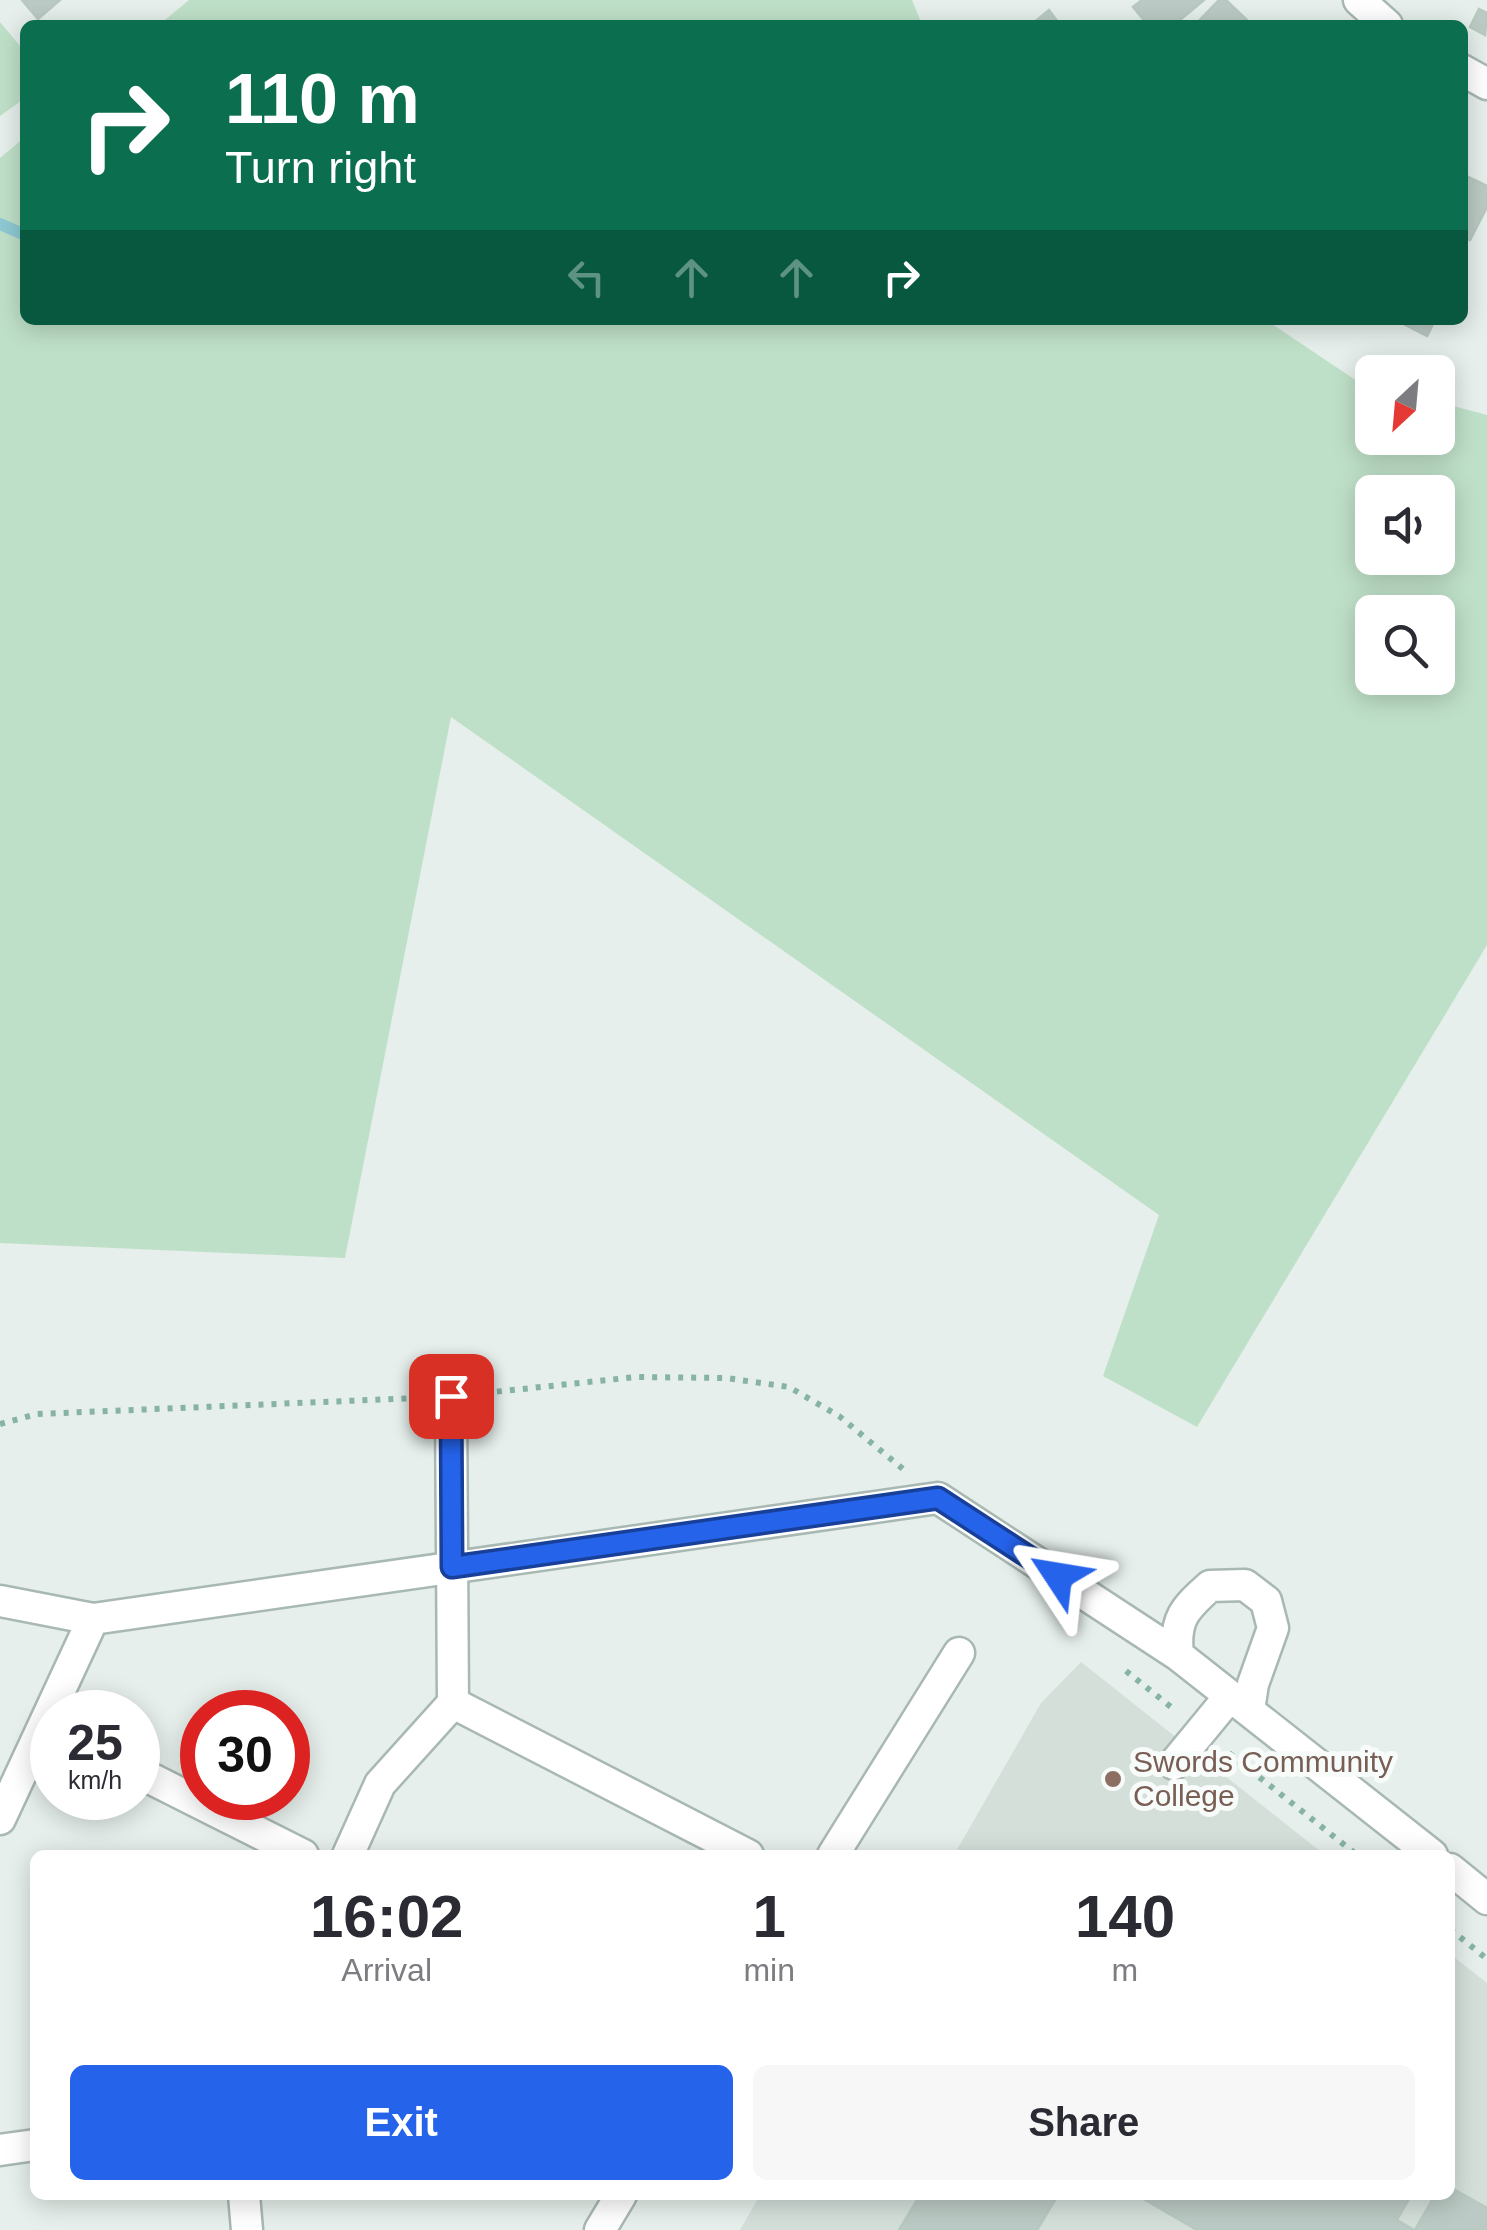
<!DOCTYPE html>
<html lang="en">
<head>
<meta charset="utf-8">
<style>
  :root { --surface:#fff; --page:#f7f7f7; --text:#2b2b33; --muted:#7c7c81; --accent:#2563eb }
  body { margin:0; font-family:Helvetica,sans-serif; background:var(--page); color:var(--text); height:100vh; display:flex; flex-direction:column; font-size:38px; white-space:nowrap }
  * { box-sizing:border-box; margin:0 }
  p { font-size:32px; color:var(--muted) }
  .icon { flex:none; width:55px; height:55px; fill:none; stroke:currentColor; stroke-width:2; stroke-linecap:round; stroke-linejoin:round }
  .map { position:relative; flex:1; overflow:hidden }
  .details { position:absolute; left:30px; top:1850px; width:1425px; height:350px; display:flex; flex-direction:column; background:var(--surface); border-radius:15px; box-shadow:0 5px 25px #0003 }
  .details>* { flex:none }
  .top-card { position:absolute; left:20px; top:20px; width:1448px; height:305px; border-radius:15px; box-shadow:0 5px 25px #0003; background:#0b6e4f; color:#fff; overflow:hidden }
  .needle { width:65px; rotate:206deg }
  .fabs { position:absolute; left:1355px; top:355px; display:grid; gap:20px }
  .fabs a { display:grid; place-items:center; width:100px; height:100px; border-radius:15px; background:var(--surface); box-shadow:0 5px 25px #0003; font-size:50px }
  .speed { position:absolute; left:30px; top:1690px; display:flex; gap:20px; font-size:50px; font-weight:700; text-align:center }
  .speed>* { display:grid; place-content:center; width:130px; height:130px; border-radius:50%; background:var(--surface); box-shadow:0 5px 25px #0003; line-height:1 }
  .speed small { font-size:25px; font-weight:400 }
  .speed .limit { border:15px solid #d22; background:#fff; color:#111 }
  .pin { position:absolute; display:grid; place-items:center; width:85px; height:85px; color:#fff; margin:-42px; border-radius:20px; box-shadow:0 5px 15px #0006 }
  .me { position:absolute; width:110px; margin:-55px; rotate:303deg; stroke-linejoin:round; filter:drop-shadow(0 0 8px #0008) }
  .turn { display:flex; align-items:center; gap:35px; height:210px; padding:0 40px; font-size:45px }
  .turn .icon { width:130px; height:130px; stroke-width:2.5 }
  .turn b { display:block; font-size:70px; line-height:85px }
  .lanes { display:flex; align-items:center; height:95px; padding:0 40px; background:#0003; justify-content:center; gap:50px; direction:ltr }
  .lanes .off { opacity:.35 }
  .eta { display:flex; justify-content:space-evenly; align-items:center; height:170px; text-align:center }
  .eta b { font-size:60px; font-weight:700; line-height:70px }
  .cta { display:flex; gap:20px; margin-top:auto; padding:20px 40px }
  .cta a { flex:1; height:115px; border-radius:15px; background:var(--accent); color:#fff; font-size:40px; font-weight:700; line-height:115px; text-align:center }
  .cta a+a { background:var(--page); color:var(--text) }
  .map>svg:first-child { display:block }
  .built { fill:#d4dfda }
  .green { fill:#bfe0c8; fill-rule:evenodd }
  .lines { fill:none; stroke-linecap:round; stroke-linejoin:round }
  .stream { stroke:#8ec9d4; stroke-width:12 }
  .building { fill:#bbcac4; stroke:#b8c9c2; stroke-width:2.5 }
  .minor-casing { stroke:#a8b8b2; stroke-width:35 }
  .path { stroke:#86b3a5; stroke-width:6; stroke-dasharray:5 8; stroke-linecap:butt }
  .minor { stroke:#fff; stroke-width:30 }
  .route-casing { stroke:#184099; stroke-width:25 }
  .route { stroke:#2563eb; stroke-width:18 }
  .education-dot { fill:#8d6e63; stroke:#f7fbf9; stroke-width:4 }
  .labels { text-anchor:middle; stroke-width:10; stroke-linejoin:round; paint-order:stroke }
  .education-label { font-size:30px; fill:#785e54; stroke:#f7fbf9; text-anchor:start }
</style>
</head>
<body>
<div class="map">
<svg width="1487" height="2230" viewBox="0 0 1487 2230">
  <rect width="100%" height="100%" fill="#e6efeb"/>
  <path class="built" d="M 1081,1662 L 1325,1855 L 954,1855 L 1041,1703 Z
    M 1450,1954 L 1487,1983 L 1487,2230 L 740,2230 L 760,2195 L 1450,2195 Z"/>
  <path class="green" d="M 189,0 L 912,0 L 922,25 L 159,25 Z
    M 0,22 L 25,52 L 25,98 L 0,116 Z
    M 25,137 L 25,320 L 1266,320 L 1354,379 L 1372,384 L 1372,438 L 1438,438 L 1438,402 L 1487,415 L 1487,945 L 1197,1427 L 1103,1376 L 1159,1215 L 451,717 L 345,1258 L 0,1243 L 0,158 ZM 1372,492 L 1438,492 L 1438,558 L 1372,558 ZM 1372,612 L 1438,612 L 1438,678 L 1372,678 Z"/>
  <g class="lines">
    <path class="stream" d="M 0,224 L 25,235"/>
  </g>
  <path class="building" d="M 22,0 L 60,0 L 38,19 Z
    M 1142,0 L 1204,0 L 1174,25 L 1148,25 L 1133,7 Z
    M 1219,0 L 1226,0 L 1247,20 L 1243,25 L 1195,25 Z
    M 1479,9 L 1487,13 L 1485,35 L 1470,27 Z
    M 1049,10 L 1060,25 L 1033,25 L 1032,24 Z
    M 1462,174 L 1487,186 L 1487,207 L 1470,240 L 1462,236 Z
    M 1396,320 L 1435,320 L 1427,336 Z
    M 1450,2187 L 1487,2208 L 1487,2230 L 1415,2230 L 1435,2195 L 1450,2195 Z
    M 920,2195 L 1058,2195 L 1037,2230 L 899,2230 Z
    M 1137,2195 L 1407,2195 L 1410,2197 L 1397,2220 L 1414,2230 L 1197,2230 Z"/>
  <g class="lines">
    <g class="minor-casing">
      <path id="minor" d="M 1359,0 L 1387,25
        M 1462,70 L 1487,84
        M 0,1601 L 93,1619 L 938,1498 L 1178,1655 L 1432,1855
        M 1178,1655 C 1174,1620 1184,1609 1210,1586 L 1245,1585 L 1266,1601 L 1273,1628 L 1253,1684 L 1249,1710
        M 453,1703 L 748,1855
        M 1174,1764 L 1230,1696
        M 138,1772 L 303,1855
        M 0,1819 L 93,1619
        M 348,1855 L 380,1784 L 453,1703 L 451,1397
        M 833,1855 L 959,1653
        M 1450,1869 L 1487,1899
        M 0,2150 L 35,2145
        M 244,2195 L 247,2230
        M 600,2230 L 621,2195"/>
    </g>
    <path class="path" d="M 484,1393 L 636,1377 L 726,1378 L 789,1387 L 839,1416 L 903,1469
      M 0,1424 L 37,1414 L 417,1398
      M 1126,1671 L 1176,1711
      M 1229,1753 L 1357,1855
      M 1450,1929 L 1487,1959"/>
    <use href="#minor" class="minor"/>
  </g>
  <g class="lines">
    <g class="route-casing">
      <path id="route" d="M 451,1396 L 452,1567 L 938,1498 L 1058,1576"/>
    </g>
    <use href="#route" class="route"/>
  </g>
  <circle class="education-dot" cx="1113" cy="1779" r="10"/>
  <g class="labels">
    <g class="education-label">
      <text x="1133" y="1772">Swords Community<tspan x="1133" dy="34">College</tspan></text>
    </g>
  </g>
</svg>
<div class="fabs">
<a><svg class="needle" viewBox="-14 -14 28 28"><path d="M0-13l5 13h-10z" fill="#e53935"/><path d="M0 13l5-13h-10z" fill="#7c7c81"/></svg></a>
<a><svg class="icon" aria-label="sound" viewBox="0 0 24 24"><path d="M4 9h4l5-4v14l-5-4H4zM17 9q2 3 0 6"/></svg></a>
<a><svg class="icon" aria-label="search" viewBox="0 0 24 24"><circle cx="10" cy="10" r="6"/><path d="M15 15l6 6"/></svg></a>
</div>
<div class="speed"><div>25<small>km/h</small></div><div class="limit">30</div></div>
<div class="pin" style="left:451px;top:1396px;background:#d93025"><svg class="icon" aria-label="arrive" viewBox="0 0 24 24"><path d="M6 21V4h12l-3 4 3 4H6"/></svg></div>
<svg class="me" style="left:1058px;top:1576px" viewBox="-20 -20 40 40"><path d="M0-17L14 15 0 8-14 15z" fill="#2563eb" stroke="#fff" stroke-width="4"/></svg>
<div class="top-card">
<div class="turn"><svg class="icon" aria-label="right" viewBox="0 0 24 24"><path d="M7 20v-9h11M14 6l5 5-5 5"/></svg><div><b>110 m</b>Turn right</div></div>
<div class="lanes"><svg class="icon off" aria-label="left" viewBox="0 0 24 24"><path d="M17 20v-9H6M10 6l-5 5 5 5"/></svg><svg class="icon off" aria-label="ahead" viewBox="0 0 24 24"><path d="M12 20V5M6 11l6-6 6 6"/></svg><svg class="icon off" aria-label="ahead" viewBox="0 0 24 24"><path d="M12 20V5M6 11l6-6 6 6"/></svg><svg class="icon" aria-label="right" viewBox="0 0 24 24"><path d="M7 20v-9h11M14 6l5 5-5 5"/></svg></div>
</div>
<section class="details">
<div class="eta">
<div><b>16:02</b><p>Arrival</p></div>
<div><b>1</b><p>min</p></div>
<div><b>140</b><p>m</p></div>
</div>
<div class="cta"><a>Exit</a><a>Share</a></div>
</section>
</div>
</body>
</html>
